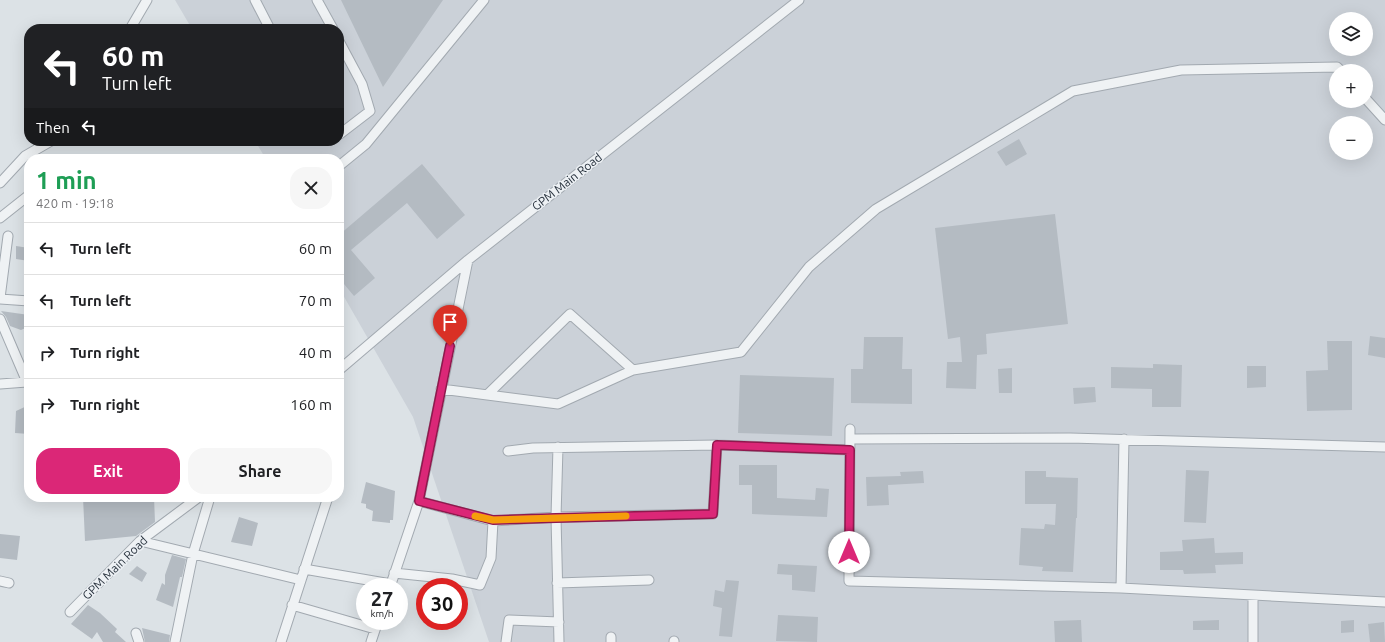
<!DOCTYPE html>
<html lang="en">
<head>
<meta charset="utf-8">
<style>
  :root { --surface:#fff; --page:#f6f6f6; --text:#202124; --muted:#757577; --line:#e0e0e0; --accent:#db2777 }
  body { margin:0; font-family:Ubuntu,sans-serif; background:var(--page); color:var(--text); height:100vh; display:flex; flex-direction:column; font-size:15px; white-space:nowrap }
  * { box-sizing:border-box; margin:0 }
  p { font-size:13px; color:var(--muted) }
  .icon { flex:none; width:22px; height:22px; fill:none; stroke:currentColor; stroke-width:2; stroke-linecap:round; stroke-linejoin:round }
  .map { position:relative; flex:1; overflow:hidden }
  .drawer { position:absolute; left:24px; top:154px; width:320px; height:348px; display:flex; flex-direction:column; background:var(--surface); border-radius:16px; box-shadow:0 4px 16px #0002 }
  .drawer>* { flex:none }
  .hud { position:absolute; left:24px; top:24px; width:320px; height:122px; border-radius:16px; box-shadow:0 4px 16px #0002; background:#202124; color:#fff; overflow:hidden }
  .controls { position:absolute; left:1329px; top:12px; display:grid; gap:8px }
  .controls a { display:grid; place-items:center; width:44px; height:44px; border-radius:50%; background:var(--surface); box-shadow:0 4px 16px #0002; font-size:20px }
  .speed { position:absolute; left:356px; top:578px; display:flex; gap:8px; font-size:20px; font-weight:700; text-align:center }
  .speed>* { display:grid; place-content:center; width:52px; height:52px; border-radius:50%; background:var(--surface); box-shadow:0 4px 16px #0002; line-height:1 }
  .speed small { font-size:10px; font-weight:400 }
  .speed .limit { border:6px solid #d22; background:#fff; color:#111 }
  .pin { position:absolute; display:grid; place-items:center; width:34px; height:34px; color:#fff; margin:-41px -17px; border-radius:50% 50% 50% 0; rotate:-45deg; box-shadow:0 0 4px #0007 }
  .pin .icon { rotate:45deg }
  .me { position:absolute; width:44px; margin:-22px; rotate:0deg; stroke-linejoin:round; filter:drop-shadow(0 0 3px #0008) }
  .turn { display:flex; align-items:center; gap:14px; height:84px; padding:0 12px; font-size:18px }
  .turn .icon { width:52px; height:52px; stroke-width:2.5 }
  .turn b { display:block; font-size:28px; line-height:34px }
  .then { display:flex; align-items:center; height:38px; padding:0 12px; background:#0003; gap:8px; font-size:15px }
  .round { display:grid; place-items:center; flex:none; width:42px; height:42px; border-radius:16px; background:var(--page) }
  .summary { display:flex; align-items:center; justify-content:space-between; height:68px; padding:0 12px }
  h1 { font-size:24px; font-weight:700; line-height:30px; color:#1e9e55 }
  .cta { display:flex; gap:8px; margin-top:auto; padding:8px 12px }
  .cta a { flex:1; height:46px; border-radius:16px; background:var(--accent); color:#fff; font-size:16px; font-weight:700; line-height:46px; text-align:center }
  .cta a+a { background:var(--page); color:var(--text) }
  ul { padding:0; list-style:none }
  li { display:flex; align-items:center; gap:12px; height:52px; padding:0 12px; border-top:1px solid var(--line) }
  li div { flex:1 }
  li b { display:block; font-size:15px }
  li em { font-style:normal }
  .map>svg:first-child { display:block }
  .built { fill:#cbd1d8; fill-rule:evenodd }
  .building { fill:#b4bbc2 }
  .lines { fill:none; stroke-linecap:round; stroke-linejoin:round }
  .minor-casing { stroke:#a2a9b0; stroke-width:11 }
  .minor { stroke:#eff2f4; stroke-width:9 }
  .route-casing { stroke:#8e194d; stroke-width:10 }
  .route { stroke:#db2777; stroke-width:7 }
  .slow { stroke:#f59e0b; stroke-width:7 }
  .labels { text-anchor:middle; stroke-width:3; stroke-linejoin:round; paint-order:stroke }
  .street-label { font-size:12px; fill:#27313c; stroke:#ecf0f4 }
</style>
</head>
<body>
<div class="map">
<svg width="1385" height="642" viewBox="0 0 1385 642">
  <rect width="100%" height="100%" fill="#dce2e6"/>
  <path class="built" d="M 175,0 L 1385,0 L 1385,642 L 489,642 L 413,417 L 339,288 L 339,159 L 266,159 L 255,141 L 339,141 L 339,29 L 192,29 ZM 1336,19 L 1366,19 L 1366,49 L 1336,49 ZM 1336,71 L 1366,71 L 1366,101 L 1336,101 ZM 1336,123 L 1366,123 L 1366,153 L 1336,153 Z"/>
  <path class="building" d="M 341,0 L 443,0 L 383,87 Z
    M 1019,139 L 1027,154 L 1006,166 L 997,152 Z
    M 422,164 L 465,215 L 437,239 L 407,203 L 351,250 L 375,278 L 354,296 L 339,278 L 339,235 Z
    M 1055,214 L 1068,324 L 986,334 L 987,354 L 977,355 L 976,389 L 946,388 L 947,362 L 962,362 L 960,337 L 948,339 L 935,228 Z
    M 16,246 L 29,248 L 29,261 L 16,259 Z
    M 1,311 L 29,315 L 28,327 L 21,330 L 10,326 L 6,317 Z
    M 1370,336 L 1385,338 L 1385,358 L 1368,355 Z
    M 864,337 L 903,337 L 902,369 L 912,369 L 912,404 L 851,403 L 851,369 L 863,369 Z
    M 1327,341 L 1352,341 L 1352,410 L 1307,411 L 1306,371 L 1328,370 Z
    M 1153,364 L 1182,365 L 1181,407 L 1152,407 L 1152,389 L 1111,388 L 1111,367 L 1153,368 Z
    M 1247,366 L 1266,366 L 1266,387 L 1247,388 Z
    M 1012,368 L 1012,393 L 999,393 L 998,369 Z
    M 740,375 L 834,378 L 832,436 L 738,433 Z
    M 1095,387 L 1096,402 L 1074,404 L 1073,388 Z
    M 29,405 L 29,434 L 15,433 L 16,411 Z
    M 739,465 L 777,465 L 777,498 L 815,500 L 816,488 L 829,489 L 827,517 L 752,514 L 752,485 L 739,485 Z
    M 1186,470 L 1209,471 L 1206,523 L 1184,522 Z
    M 923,471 L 924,483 L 888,485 L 889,505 L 867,506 L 866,477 L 901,476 L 900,472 Z
    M 1025,471 L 1046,471 L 1046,477 L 1078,478 L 1077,518 L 1076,518 L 1073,572 L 1042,571 L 1043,567 L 1019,565 L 1021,528 L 1044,529 L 1045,524 L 1055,525 L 1056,504 L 1025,504 Z
    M 366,482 L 395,491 L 393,520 L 390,520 L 390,523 L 372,521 L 373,511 L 366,508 L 366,504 L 361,503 Z
    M 83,497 L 154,497 L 155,522 L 136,536 L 85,541 Z
    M 239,517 L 258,523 L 252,546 L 231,542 Z
    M 0,534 L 20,536 L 17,560 L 0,558 Z
    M 1214,538 L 1215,553 L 1243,552 L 1243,564 L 1215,565 L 1216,573 L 1184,574 L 1183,570 L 1160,570 L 1160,552 L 1183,551 L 1182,540 Z
    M 172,555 L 186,559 L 182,577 L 180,577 L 173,607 L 156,600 L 162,583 L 165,585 L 165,575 Z
    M 778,564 L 817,566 L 815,592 L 792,590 L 792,575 L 777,574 Z
    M 137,566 L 147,573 L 142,582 L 129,574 Z
    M 726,580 L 739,581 L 732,637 L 719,636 L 722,608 L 713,606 L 715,590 L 724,592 Z
    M 88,605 L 100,613 L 117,629 L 115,632 L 126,642 L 103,642 L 97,632 L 92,639 L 71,624 Z
    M 778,615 L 818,617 L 817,642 L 776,641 Z
    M 1081,620 L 1082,642 L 1055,642 L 1054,621 Z
    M 1219,620 L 1219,630 L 1193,630 L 1193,621 Z
    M 1354,620 L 1354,632 L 1341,633 L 1341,621 Z
    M 1384,622 L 1385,642 L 1370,642 L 1368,624 Z
    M 142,628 L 170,635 L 169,642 L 145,642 Z"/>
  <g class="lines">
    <g class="minor-casing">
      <path id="minor" d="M 255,0 L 270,29
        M 317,0 L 333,29
        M 130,29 L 147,0
        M 339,41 L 362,84 L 370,111 L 340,134 L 339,134
        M 1366,99 L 1385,120
        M 339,166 L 366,144 L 484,0
        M 0,183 L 25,156 L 51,141
        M 0,218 L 29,195
        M 0,298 L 8,236
        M 0,299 L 29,301
        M 0,319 L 27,382 L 0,384
        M 339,370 L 468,260 L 799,0
        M 441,389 L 558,404 L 633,370
        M 487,395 L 570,314 L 633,370 L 741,352 L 809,267 L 876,209 L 1073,91 L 1181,70 L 1337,67 L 1341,71
        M 850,429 L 849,581 L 1121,588
        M 850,439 L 1070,438 L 1385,447
        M 1124,439 L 1121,588 L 1385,602
        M 717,445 L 850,450
        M 558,447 L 556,517 L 559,642
        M 419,501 L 493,521 L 556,517 L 713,514 L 717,445 L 533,448 L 508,451
        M 140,541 L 301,580
        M 304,569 L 391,584
        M 394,573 L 452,579 L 480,585 L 491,558 L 493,521
        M 0,581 L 9,583
        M 557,583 L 649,580
        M 390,587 L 419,501 L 468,260
        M 1253,595 L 1253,642
        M 292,605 L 375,629
        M 70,612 L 140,541 L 199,497
        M 136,633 L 139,642
        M 674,641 L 674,642
        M 175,642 L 193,554 L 210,497
        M 281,642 L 328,497
        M 371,642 L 378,621
        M 506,642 L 509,620 L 559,622
        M 611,642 L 611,637"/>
    </g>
    <use href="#minor" class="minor"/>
  </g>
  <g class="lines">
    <g class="route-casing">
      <path id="route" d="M 450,346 L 419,501 L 493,520 L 556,518 L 713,514 L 717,445 L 850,450 L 849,552"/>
    </g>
    <use href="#route" class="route"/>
    <path class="slow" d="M 475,516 L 493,520 L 626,516"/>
  </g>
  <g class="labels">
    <g class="street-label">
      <text transform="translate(567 182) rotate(-38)" y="4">GPM Main Road</text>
      <text transform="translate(115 568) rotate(-44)" y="4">GPM Main Road</text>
    </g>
  </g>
</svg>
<div class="controls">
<a><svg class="icon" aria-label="layers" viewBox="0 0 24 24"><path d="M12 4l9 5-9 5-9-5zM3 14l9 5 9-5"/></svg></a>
<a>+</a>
<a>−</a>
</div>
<div class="speed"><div>27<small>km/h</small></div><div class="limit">30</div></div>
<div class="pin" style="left:450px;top:346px;background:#d93025"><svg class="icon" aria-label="arrive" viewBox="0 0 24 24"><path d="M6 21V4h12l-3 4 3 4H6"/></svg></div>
<svg class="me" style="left:849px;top:552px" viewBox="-20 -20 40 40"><circle r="19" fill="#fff"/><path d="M0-13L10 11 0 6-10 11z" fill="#db2777"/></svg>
<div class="hud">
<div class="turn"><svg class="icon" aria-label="left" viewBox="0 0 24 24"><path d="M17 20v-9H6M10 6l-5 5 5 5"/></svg><div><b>60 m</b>Turn left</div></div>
<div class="then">Then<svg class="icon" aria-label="left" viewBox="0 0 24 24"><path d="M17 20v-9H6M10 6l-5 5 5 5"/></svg></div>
</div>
<section class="drawer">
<div class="summary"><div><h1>1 min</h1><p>420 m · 19:18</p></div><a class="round"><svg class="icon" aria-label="close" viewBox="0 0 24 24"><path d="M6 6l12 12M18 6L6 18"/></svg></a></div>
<ul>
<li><svg class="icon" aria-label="left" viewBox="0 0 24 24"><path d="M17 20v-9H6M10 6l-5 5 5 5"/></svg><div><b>Turn left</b></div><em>60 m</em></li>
<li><svg class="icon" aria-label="left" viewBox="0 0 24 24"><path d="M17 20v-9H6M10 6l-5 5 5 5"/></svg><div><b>Turn left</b></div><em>70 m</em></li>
<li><svg class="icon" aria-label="right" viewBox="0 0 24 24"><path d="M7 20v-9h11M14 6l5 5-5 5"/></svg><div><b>Turn right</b></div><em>40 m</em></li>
<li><svg class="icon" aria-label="right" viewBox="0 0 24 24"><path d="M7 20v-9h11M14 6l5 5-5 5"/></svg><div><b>Turn right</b></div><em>160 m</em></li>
</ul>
<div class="cta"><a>Exit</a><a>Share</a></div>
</section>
</div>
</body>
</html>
